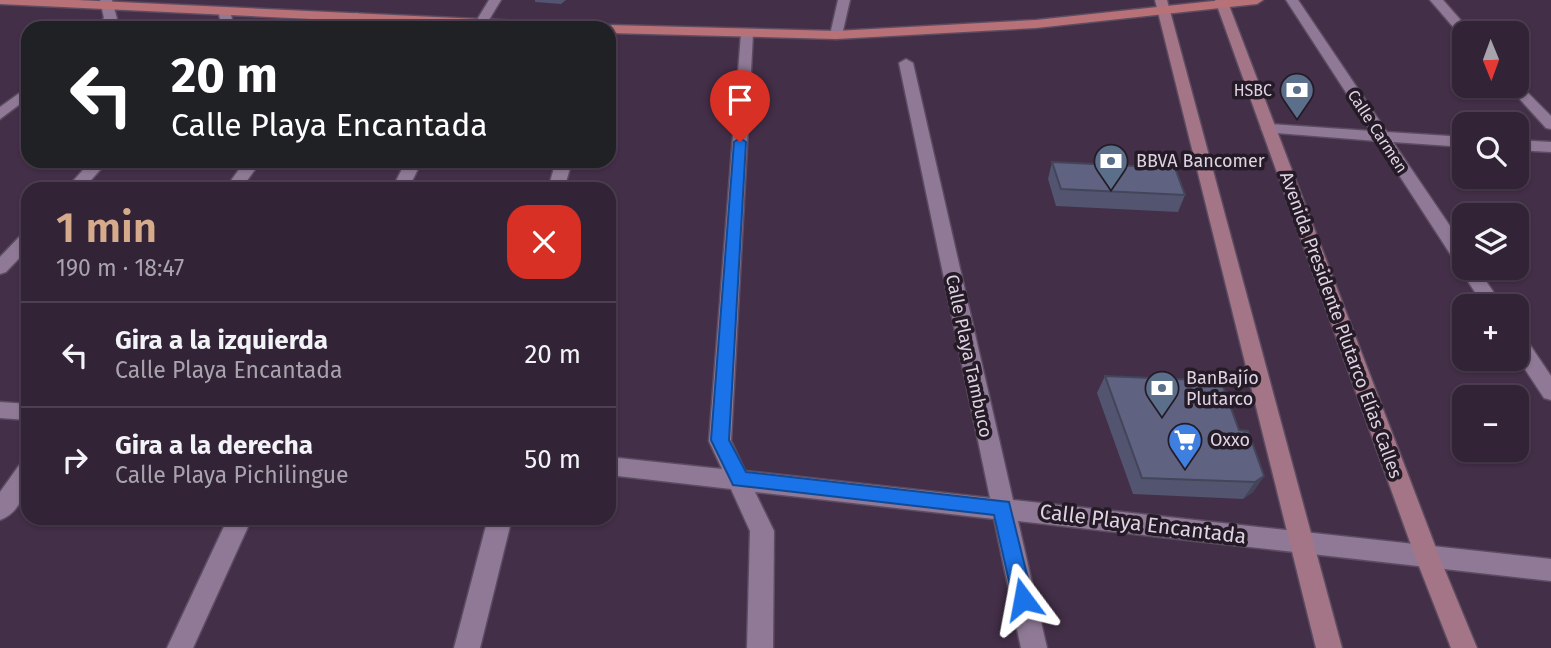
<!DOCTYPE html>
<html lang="es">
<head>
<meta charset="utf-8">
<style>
  :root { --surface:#322336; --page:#3d2f42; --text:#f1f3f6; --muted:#a8a4ad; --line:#4d4051; --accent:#d6ab8b }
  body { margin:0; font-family:"Fira Sans",sans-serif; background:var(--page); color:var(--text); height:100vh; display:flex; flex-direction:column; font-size:26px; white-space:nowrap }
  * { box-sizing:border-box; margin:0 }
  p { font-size:23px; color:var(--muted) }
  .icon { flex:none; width:38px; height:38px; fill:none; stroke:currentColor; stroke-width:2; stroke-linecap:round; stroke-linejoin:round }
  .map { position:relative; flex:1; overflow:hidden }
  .details { position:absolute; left:21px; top:182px; width:595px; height:343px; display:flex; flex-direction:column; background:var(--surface); border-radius:21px; box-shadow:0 2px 5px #0004,0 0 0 2px var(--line) }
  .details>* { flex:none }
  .guide { position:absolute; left:21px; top:21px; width:595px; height:147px; border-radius:21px; box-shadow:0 2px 5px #0004,0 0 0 2px var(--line); background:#202124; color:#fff; overflow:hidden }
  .needle { width:46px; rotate:179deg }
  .buttons { position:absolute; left:1452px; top:21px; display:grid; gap:14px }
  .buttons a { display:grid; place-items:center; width:77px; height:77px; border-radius:14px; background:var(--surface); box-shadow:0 2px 5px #0004,0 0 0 2px var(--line); font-size:35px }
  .pin { position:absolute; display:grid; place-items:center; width:60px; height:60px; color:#fff; margin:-72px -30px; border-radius:50% 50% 50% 0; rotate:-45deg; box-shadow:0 0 7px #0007 }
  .pin .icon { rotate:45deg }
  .me { position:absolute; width:77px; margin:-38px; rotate:347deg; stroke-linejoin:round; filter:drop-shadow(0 0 5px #0008) }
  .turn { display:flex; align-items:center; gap:24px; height:147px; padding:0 35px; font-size:32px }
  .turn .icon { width:91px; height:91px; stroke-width:2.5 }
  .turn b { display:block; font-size:49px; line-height:60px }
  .round { display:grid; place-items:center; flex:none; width:74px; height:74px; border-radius:21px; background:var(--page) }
  .overview { display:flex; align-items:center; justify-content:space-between; height:119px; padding:0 35px }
  h1 { font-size:42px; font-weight:600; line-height:52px; color:var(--accent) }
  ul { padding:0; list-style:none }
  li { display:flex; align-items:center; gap:21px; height:105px; padding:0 35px; border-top:2px solid var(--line) }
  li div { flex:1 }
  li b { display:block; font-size:26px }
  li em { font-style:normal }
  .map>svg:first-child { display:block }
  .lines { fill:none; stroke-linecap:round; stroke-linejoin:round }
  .minor-casing { stroke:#5c4c61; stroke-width:3 }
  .secondary-casing { stroke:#5c4c61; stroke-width:3 }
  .primary-casing { stroke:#5c4c61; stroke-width:3 }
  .minor { fill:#8f7996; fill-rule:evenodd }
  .secondary { fill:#a47586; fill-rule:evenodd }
  .primary { fill:#b87177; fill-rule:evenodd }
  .wall { fill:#53546f }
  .shaded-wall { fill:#43455a }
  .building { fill:#606281; stroke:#43455a; stroke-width:2 }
  .route { fill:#1a73e8; stroke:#114b97; stroke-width:2 }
  .labels { text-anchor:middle; stroke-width:7; stroke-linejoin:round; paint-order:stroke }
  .far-poi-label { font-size:16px; fill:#dfd3e3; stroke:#241b27; text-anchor:end }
  .far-street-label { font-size:16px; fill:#dfd3e3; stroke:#241b27 }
  .poi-label { font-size:18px; fill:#dfd3e3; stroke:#241b27; text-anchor:start }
  .street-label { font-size:18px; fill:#dfd3e3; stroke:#241b27 }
  .near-street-label { font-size:21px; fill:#dfd3e3; stroke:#241b27 }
</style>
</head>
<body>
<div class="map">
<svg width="1551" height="648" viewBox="0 0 1551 648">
  <rect width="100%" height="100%" fill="#432f48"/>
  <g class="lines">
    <g class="minor-casing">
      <path id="minor" d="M 100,0 L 112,0 L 117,19 L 109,28 L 95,28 L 104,18 Z
        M 489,0 L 501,0 L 484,28 L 472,28 Z
        M 838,0 L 850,0 L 842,35 L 836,39 L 830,35 Z
        M 1286,0 L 1298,0 L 1387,132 L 1465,137 L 1465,147 L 1393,142 L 1465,248 L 1465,268 L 1477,268 L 1503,306 L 1484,306 L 1377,141 L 1264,132 L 1261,129 L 1264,126 L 1269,124 L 1371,131 Z
        M 1430,0 L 1443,0 L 1472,33 L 1461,36 Z
        M 224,7 L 230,11 L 232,19 L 229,28 L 217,28 L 220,19 L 218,11 Z
        M 357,13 L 363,17 L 355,28 L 343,28 L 353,14 Z
        M 747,30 L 753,34 L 731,441 L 745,471 L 990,498 L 899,63 L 906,59 L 913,63 L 1013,500 L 1551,559 L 1551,581 L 1018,521 L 1047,648 L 1021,648 L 994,519 L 755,492 L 774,531 L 773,648 L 747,648 L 750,531 L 731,489 L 609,475 L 609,457 L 722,469 L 709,441 L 741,34 Z
        M 1517,82 L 1551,116 L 1551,129 L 1546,128 L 1508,86 L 1517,86 Z
        M 28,87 L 28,98 L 0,119 L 0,107 Z
        M 1517,140 L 1551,142 L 1551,152 L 1517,150 Z
        M 91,161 L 108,161 L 83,189 L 66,189 Z
        M 245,161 L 261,161 L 241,189 L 225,189 Z
        M 406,161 L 422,161 L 408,189 L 392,189 Z
        M 556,161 L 572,161 L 564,189 L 548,189 Z
        M 28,232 L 28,249 L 6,272 L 0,274 L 0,257 L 22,234 Z
        M 1517,334 L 1524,336 L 1551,376 L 1551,400 L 1544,398 L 1517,357 Z
        M 0,402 L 28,404 L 28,420 L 0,418 Z
        M 28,462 C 28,484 24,511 0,520 L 0,492 L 20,464 Z
        M 228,518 L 252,518 L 193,648 L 167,648 Z
        M 488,518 L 512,518 L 480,648 L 454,648 Z"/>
    </g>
    <g class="secondary-casing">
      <path id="secondary" d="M 1155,0 L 1167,0 L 1342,648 L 1316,648 Z
        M 1215,0 L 1227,0 L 1439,556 L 1477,648 L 1451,648 L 1415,556 Z"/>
    </g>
    <g class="primary-casing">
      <path id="primary" d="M 0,0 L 77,0 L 581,24 L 587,28 L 502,28 L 0,4 Z
        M 1223,0 L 1263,0 L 1257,4 L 1036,28 L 836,39 L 609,33 L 609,28 L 603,28 L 609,25 L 836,31 L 1036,20 Z"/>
    </g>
    <use href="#minor" class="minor"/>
    <use href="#secondary" class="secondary"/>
    <use href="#primary" class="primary"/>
  </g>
  <path class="wall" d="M 535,0 L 566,0 L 561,4 L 535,2 Z
    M 1052,162 L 1185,195 L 1178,212 L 1056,206 L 1048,179 Z
    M 1105,376 L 1239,430 L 1264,476 L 1253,492 L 1243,499 L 1133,494 L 1097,393 Z"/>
  <path class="shaded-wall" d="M 1264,476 L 1253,492 L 1243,499 L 1255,482 Z"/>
  <path class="building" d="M 1052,162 L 1175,168 L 1185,195 L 1061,189 Z
    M 1105,376 L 1221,381 L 1239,430 L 1248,431 L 1264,476 L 1255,482 L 1142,478 Z"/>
  <path class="route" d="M 740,138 L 746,142 L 729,440 L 746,472 L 1009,502 L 1033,599 L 1030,606 L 1023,609 L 1016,606 L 1013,599 L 994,515 L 733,485 L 711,440 L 734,142 Z"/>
  <defs>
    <g id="bank-pin" transform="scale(1.75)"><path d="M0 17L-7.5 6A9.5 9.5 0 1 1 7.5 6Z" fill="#5c6f8a" stroke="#241b27"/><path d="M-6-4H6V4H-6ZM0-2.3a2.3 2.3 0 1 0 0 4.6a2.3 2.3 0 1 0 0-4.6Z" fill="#fff"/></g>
    <g id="supermarket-pin" transform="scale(1.75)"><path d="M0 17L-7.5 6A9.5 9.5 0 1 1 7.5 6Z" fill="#3f7fe0" stroke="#241b27"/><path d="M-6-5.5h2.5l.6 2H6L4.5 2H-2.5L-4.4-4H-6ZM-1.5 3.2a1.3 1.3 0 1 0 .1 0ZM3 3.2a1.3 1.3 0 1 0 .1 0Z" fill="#fff"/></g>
  </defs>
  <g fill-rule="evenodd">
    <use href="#bank-pin" x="1297" y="90"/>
    <use href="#bank-pin" x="1111" y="161"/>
    <use href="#bank-pin" x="1162" y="388"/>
    <use href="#supermarket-pin" x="1185" y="440"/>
  </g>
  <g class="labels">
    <g class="far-poi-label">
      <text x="1272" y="96">HSBC</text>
    </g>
    <g class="far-street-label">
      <text transform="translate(1378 131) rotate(57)" y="6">Calle Carmen</text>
    </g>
    <g class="poi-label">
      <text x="1136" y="167">BBVA Bancomer</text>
      <text x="1186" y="384">BanBajío<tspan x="1186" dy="21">Plutarco</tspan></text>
      <text x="1210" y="446">Oxxo</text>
    </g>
    <g class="street-label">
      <text transform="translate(1341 325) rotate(70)" y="6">Avenida Presidente Plutarco Elías Calles</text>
      <text transform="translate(969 356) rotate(78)" y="6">Calle Playa Tambuco</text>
    </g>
    <g class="near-street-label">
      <text transform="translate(1143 524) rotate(7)" y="7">Calle Playa Encantada</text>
    </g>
  </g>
</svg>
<div class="buttons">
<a><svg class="needle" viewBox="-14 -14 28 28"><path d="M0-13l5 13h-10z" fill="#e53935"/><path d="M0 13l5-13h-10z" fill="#a8a4ad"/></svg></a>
<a><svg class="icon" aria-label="search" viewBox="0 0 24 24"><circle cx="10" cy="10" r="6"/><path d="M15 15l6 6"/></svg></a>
<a><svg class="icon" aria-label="layers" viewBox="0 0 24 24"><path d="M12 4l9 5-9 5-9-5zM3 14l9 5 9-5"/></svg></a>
<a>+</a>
<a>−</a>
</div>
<div class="pin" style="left:740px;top:142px;background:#d93025"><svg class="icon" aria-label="arrive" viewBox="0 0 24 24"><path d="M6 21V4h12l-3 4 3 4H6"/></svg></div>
<svg class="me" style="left:1023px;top:599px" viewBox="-20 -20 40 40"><path d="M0-17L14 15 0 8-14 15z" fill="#1a73e8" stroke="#fff" stroke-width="4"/></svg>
<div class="guide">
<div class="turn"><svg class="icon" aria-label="left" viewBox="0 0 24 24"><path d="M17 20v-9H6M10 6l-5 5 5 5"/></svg><div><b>20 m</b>Calle Playa Encantada</div></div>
</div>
<section class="details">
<div class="overview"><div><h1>1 min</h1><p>190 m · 18:47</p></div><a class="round" style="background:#d93025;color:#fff"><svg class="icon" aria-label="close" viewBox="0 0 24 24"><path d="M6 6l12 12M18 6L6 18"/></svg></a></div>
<ul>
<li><svg class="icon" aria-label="left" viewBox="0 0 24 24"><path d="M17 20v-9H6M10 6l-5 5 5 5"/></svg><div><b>Gira a la izquierda</b><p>Calle Playa Encantada</p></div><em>20 m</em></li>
<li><svg class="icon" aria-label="right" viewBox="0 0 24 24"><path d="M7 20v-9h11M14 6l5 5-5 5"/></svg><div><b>Gira a la derecha</b><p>Calle Playa Pichilingue</p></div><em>50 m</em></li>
</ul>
</section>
</div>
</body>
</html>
